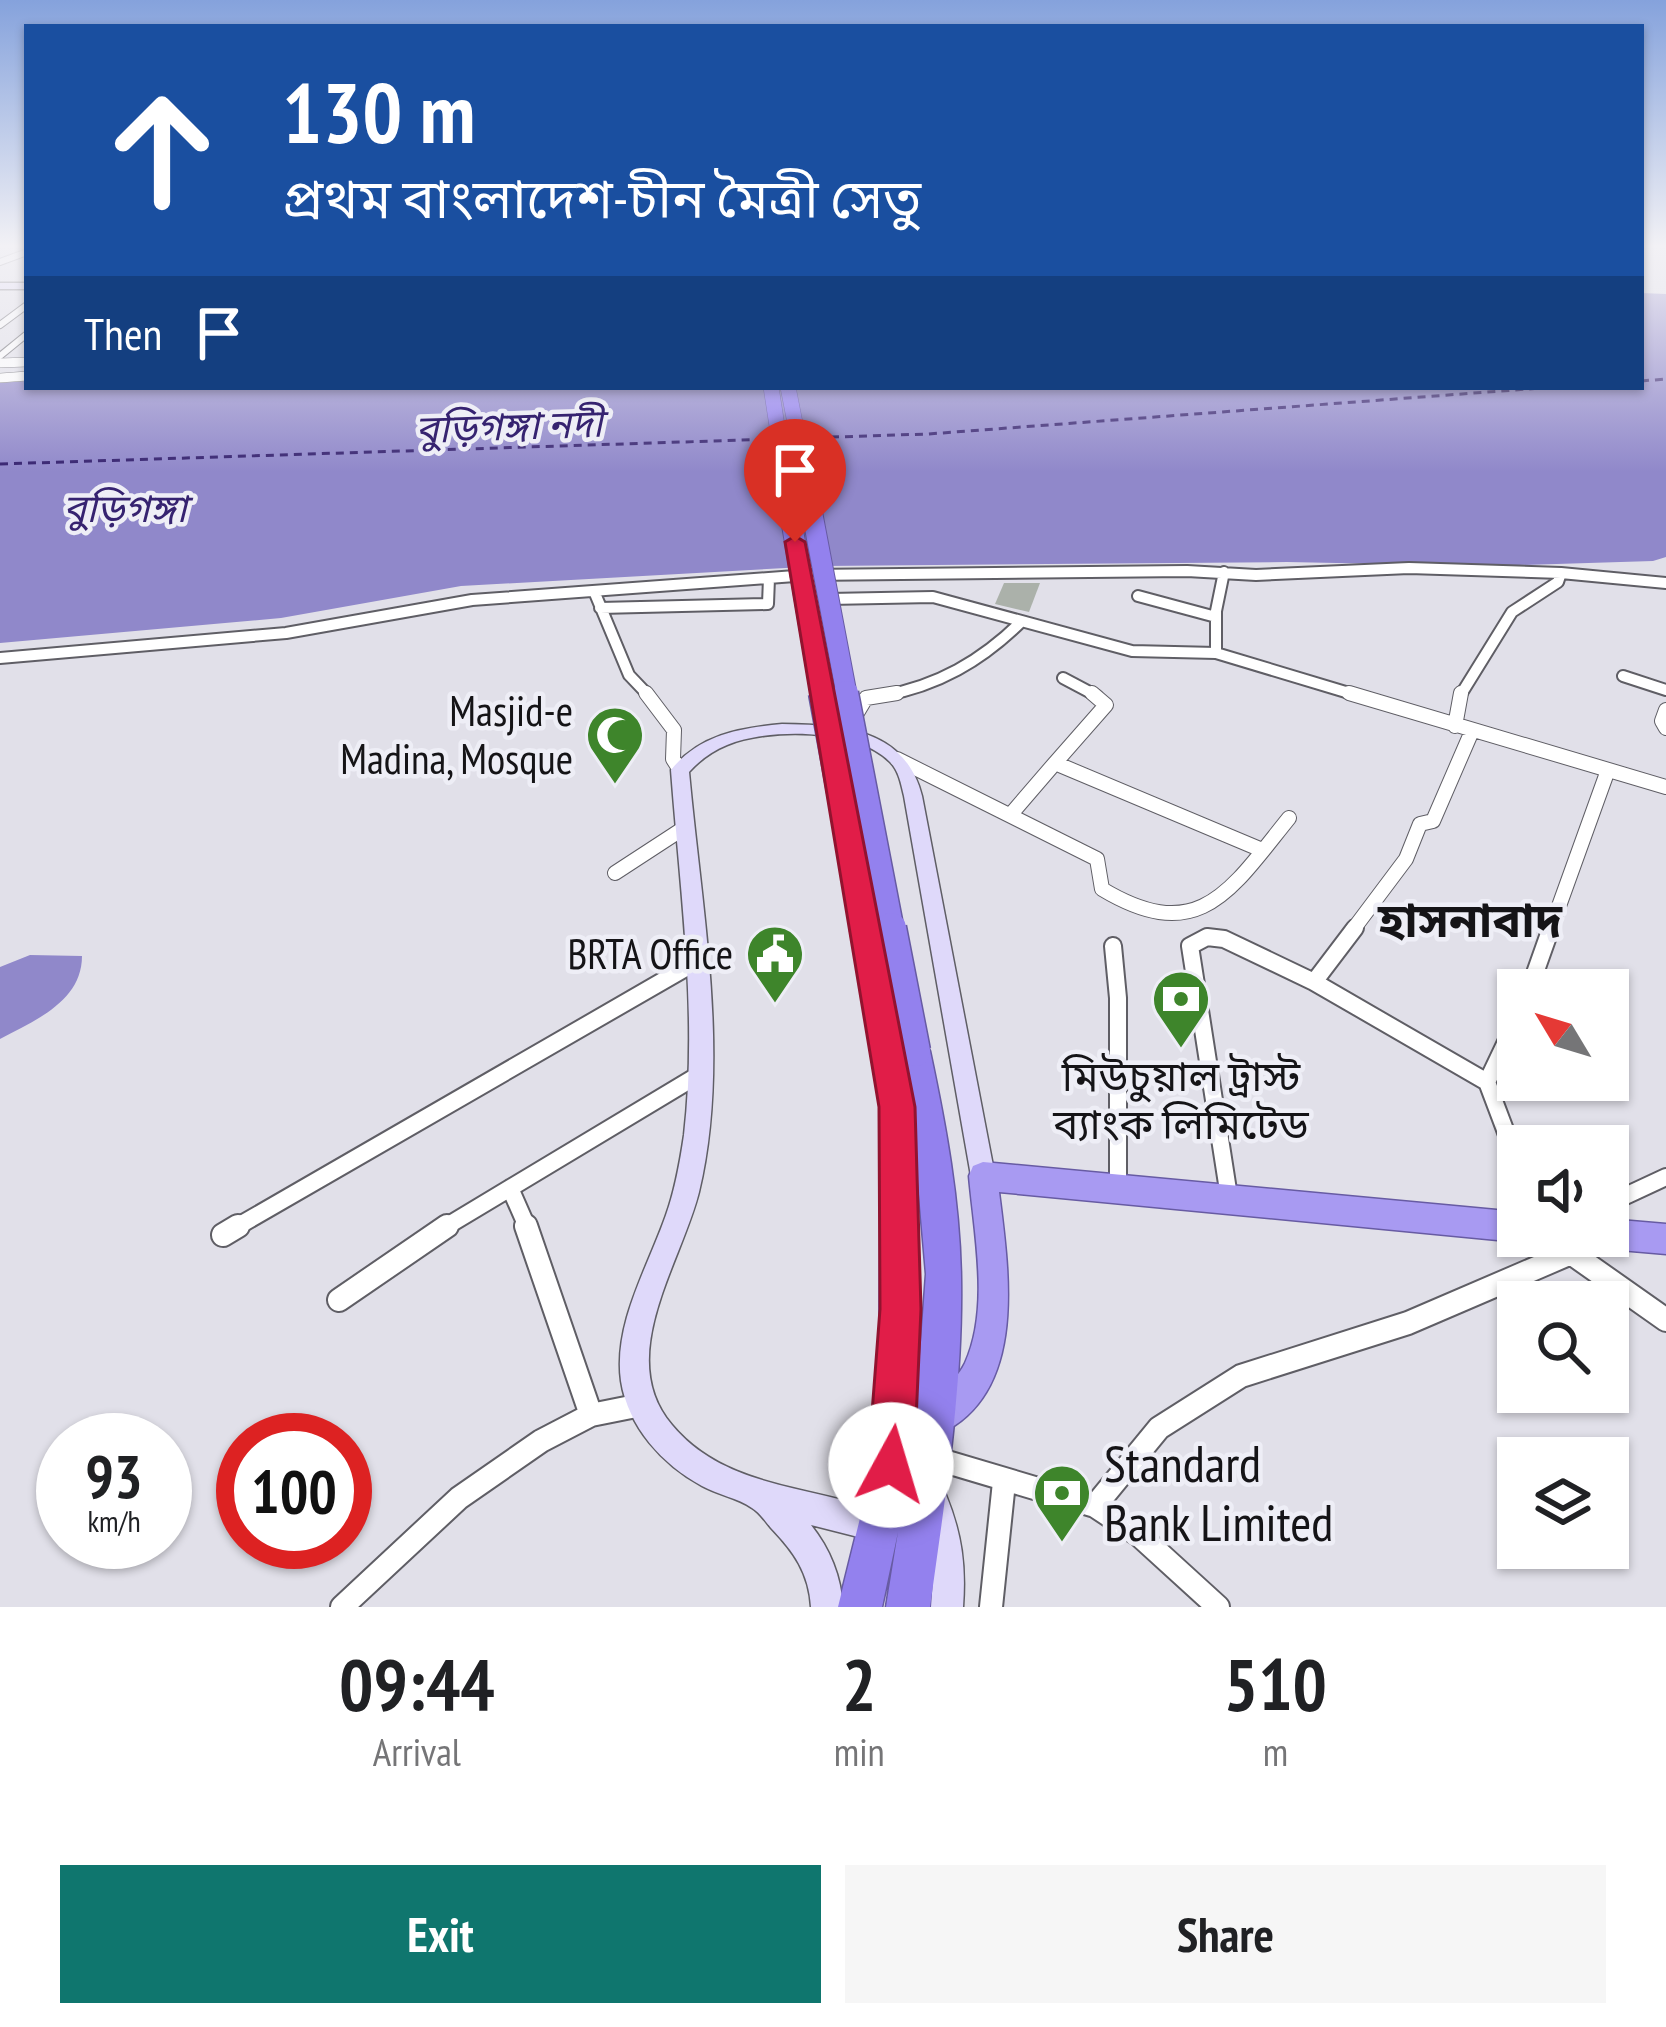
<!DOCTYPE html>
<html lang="en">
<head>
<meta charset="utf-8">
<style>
  :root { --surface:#fff; --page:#f6f6f6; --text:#202124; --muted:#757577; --accent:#0f766e }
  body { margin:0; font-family:"PT Sans Narrow","Noto Sans Bengali",sans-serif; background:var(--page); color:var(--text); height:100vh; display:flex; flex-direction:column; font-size:45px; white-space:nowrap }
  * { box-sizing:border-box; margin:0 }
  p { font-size:39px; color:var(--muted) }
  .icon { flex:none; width:66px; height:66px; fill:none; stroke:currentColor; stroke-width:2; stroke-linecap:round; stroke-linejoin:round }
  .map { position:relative; height:1607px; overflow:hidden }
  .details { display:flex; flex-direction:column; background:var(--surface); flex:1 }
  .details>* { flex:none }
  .banner { position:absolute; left:24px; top:24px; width:1620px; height:366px; border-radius:0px; box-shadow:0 3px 9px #0004; background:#1a4fa0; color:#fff; overflow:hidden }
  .needle { width:78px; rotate:308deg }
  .controls { position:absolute; left:1497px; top:969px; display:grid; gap:24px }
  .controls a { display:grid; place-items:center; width:132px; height:132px; border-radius:0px; background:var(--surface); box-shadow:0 3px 9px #0004; font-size:60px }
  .speed { position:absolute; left:36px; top:1413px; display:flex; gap:24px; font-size:60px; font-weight:700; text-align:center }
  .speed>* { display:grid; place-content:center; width:156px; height:156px; border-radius:50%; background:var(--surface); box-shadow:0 3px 9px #0004; line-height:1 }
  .speed small { font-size:30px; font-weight:400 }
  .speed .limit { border:18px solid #d22; background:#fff; color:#111 }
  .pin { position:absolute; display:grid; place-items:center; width:102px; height:102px; color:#fff; margin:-123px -51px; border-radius:50% 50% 50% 0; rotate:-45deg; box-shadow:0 0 12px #0007 }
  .pin .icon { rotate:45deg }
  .me { position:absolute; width:132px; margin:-66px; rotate:6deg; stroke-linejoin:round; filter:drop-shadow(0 0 9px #0008) }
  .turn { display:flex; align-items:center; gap:42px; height:252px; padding:0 60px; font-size:54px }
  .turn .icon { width:156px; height:156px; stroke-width:2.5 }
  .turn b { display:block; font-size:84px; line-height:102px }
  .then { display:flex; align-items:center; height:114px; padding:0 60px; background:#0003; gap:24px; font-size:45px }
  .eta { display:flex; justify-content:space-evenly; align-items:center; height:204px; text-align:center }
  .eta b { font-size:72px; font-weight:800; line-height:84px }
  .action { display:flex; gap:24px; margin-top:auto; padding:24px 60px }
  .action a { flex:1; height:138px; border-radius:0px; background:var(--accent); color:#fff; font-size:48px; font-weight:800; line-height:138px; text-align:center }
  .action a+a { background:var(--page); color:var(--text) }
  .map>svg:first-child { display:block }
  .water { fill:#9088ca }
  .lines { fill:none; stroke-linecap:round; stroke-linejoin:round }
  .ferry { stroke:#362370; stroke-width:3; stroke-dasharray:8 6; stroke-linecap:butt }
  .building { fill:#abb1aa }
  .minor-far5-casing { stroke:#5f5e65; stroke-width:8 }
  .minor-far4-casing { stroke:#5f5e65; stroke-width:10 }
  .minor-far3-casing { stroke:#5f5e65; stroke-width:14 }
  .minor-far2-casing { stroke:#5f5e65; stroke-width:16 }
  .minor-far1-casing { stroke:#5f5e65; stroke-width:20 }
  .minor-casing { stroke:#5f5e65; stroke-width:26 }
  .secondary-casing { stroke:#5f5e65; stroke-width:3 }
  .trunk-casing { stroke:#675ba3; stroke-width:3 }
  .motorway-casing { stroke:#675ba3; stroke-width:3 }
  .minor-far5 { stroke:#fff; stroke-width:6 }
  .minor-far4 { stroke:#fff; stroke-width:9 }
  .minor-far3 { stroke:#fff; stroke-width:10 }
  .minor-far2 { stroke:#fff; stroke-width:14 }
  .minor-far1 { stroke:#fff; stroke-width:16 }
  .minor { stroke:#fff; stroke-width:22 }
  .secondary { fill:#dfd9fa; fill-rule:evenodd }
  .trunk { fill:#a89af2; fill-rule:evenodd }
  .motorway { fill:#9381ee; fill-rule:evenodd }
  .motorway-bridge-far3-casing { stroke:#675ba3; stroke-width:16; stroke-linecap:butt }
  .motorway-bridge-far2-casing { stroke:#675ba3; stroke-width:22; stroke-linecap:butt }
  .motorway-bridge-far1-casing { stroke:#675ba3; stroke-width:27; stroke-linecap:butt }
  .motorway-bridge-casing { stroke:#675ba3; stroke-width:33; stroke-linecap:butt }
  .motorway-bridge-far3 { stroke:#9381ee; stroke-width:15 }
  .motorway-bridge-far2 { stroke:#9381ee; stroke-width:20 }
  .motorway-bridge-far1 { stroke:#9381ee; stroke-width:24 }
  .motorway-bridge { stroke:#9381ee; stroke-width:30 }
  .route { fill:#e11d48; stroke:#92132f; stroke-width:3 }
  .labels { text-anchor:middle; stroke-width:9; stroke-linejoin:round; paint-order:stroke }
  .far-water-label { font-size:39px; font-style:italic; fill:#362370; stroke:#eeeef6 }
  .poi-label { font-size:42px; fill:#151417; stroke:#eeeef6; text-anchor:end }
  .quarter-label { font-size:48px; font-weight:bold; fill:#151417; stroke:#eeeef6 }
  .near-poi-label { font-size:51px; fill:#151417; stroke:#eeeef6; text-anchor:start }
</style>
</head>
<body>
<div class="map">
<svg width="1666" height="1607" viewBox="0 0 1666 1607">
  <rect width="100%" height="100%" fill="#e1e0e9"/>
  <path class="water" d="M 1641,293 L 1666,294 L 1666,557 L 1653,561 L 1487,566 L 1287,562 L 823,566 L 461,586 L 281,618 L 0,643 L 0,383 L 27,381 L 27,387 L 1641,387 Z
    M 30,955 L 82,956 C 82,1001 36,1020 0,1039 L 0,967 Z"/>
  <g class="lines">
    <path class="ferry" d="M 1641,381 L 1666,379
      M 803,438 L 928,434 L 1555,387
      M 0,464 L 775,439"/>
  </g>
  <path class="building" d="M 1004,583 L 1040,583 L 1029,612 L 995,604 Z"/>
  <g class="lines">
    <g class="minor-far5-casing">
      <path id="minor-far5" d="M 0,262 L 27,252
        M 0,325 L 27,305
        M 0,356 L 27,334
        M 0,363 L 27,362"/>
    </g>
    <g class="minor-far4-casing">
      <path id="minor-far4" d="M 0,363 L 27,362
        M 0,378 L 27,376"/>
    </g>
    <g class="minor-far3-casing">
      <path id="minor-far3" d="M 594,591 L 629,675 L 649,696
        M 1138,596 L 1216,617
        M 829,599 L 933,597 L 1132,651 L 1216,653 L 1359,696
        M 600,608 L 768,604 L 769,578
        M 1216,653 L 1216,611 L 1224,572
        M 0,658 L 286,633 L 472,600 L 808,575 L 1187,571 L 1256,575 L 1409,568 L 1561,573 L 1666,583
        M 1623,676 L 1666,690
        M 1063,678 L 1097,696
        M 882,696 C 938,686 981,661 1021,622
        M 1460,696 L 1512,612 L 1558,582 L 1561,573"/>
    </g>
    <g class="minor-far2-casing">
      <path id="minor-far2" d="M 646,693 L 674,730 L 673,759 L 680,770
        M 1349,693 L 1666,787
        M 1666,710 L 1662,721 L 1666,728
        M 851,723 L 866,698 L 897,693
        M 1455,726 L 1461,693
        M 897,759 L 1097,859 L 1102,889 C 1199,947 1230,891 1289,818
        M 1055,763 L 1106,705 L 1092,693
        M 1012,813 L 1055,763 L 1262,850
        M 615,873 L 684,828
        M 1352,931 L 1406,859 L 1420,824 L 1433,821 L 1472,731
        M 1550,931 L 1608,770"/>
    </g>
    <g class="minor-far1-casing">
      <path id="minor-far1" d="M 1355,928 L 1314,982 L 1487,1082 L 1518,1164
        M 1113,946 L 1118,998 L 1118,1193
        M 1529,990 L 1551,928
        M 1487,1082 L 1518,1017
        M 510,1188 L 528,1229
        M 1230,1203 L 1190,946 L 1207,937 L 1224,939 L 1314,982
        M 1608,1204 L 1666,1177
        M 233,1229 L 694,963
        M 442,1229 L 700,1074"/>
    </g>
    <g class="minor-casing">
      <path id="minor" d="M 526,1226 L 591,1415
        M 223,1235 L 238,1226
        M 1559,1236 L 1571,1253 L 1666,1320
        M 339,1300 L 447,1226
        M 937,1459 L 1095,1506 L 1139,1535 L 1218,1607
        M 1095,1506 L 1159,1428 L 1241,1376 L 1408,1323 L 1571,1253
        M 342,1607 L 459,1498 L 541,1441 L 591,1415 L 641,1405
        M 991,1607 L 1004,1482"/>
    </g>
    <g class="secondary-casing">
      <path id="secondary" d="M 0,283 L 27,283 L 27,289 L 0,289 Z
        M 782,724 C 842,725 905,728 922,796 L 995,1176 L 992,1185 L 983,1188 L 974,1185 L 971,1176 L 904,796 C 901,784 899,771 890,762 C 857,728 768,728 727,745 C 712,751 700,760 689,772 C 701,906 731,1059 699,1192 C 681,1264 614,1357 672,1425 C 727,1491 817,1485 889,1515 L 894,1526 L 889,1537 L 878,1542 L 811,1525 C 830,1549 841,1576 843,1607 L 811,1607 C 809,1573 794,1552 771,1528 C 766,1522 759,1512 752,1508 C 738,1498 718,1495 702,1486 C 663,1465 628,1427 621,1381 C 613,1324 648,1267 666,1215 C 675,1190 680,1162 684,1135 C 698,1014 680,891 671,770 C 699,735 739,728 782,724 Z
        M 935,1491 L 946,1495 C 962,1534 966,1566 963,1607 L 931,1607 L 934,1567 L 920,1506 L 924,1495 Z"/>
    </g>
    <g class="trunk-casing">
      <path id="trunk" d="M 983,1162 L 1518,1212 L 1518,1236 L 1529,1236 L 1518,1242 L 999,1192 C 1009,1272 1029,1397 935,1436 L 923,1431 L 918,1419 C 927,1396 954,1387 965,1363 C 990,1308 974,1234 969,1176 L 973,1166 Z
        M 1608,1219 L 1666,1224 L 1666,1254 L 1608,1249 L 1597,1245 L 1594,1236 L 1608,1236 Z"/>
    </g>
    <g class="motorway-casing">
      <path id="motorway" d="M 915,1038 L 926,1042 L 930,1051 C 946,1126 960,1202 961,1278 C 963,1388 945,1498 930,1607 L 886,1607 L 898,1532 L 882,1607 L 838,1607 L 870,1478 L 879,1398 L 881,1107 L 873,1054 L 877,1045 L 888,1041 L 901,1049 L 904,1042 ZM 913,1126 L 926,1274 L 917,1396 Z"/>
    </g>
    <use href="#minor-far5" class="minor-far5"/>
    <use href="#minor-far4" class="minor-far4"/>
    <use href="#minor-far3" class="minor-far3"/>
    <use href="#minor-far2" class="minor-far2"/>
    <use href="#minor-far1" class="minor-far1"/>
    <use href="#minor" class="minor"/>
    <use href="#secondary" class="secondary"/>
    <use href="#trunk" class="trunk"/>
    <use href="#motorway" class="motorway"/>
    <g class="motorway-bridge-far3-casing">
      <path id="motorway-bridge-far3" d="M 771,387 L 790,510
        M 788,387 L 812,510"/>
    </g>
    <g class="motorway-bridge-far2-casing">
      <path id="motorway-bridge-far2" d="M 789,507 L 821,696
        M 811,507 L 847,696"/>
    </g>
    <g class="motorway-bridge-far1-casing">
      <path id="motorway-bridge-far1" d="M 821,693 L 865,931
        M 846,693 L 892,931"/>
    </g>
    <g class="motorway-bridge-casing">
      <path id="motorway-bridge" d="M 865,928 L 888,1054
        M 891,928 L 915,1051"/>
    </g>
    <use href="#motorway-bridge-far3" class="motorway-bridge-far3"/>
    <use href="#motorway-bridge-far2" class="motorway-bridge-far2"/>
    <use href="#motorway-bridge-far1" class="motorway-bridge-far1"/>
    <use href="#motorway-bridge" class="motorway-bridge"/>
  </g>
  <linearGradient id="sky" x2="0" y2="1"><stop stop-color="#85a2dc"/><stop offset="0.52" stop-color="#f2f1f5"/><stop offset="1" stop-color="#f2f1f5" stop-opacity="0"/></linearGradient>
  <rect width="1666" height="472" fill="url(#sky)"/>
  <path class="route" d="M 795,536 L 805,542 L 915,1107 L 921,1309 L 914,1465 L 907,1481 L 891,1488 L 875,1481 L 868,1465 L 880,1309 L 879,1107 L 785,542 Z"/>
  <defs>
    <g id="mosque-pin" transform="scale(3)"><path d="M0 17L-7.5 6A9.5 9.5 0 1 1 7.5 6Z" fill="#3e852b" stroke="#eeeef6"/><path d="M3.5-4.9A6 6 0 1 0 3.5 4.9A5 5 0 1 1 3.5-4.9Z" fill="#fff"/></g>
    <g id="civic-pin" transform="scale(3)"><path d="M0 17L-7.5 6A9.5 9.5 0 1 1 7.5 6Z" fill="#3e852b" stroke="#eeeef6"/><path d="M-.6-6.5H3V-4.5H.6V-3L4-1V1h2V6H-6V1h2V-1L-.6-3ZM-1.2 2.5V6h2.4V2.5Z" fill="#fff"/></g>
    <g id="bank-pin" transform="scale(3)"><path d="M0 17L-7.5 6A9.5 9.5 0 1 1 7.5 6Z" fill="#3e852b" stroke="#eeeef6"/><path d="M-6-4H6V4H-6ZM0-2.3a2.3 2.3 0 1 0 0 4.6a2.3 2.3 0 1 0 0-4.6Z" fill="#fff"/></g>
  </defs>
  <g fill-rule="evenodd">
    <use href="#mosque-pin" x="615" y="735"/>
    <use href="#civic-pin" x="775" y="954"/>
    <use href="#bank-pin" x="1181" y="999"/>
    <use href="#bank-pin" x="1062" y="1493"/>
  </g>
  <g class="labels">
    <g class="far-water-label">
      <text transform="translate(509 426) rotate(-2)" y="14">বুড়িগঙ্গা নদী</text>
      <text x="125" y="522">বুড়িগঙ্গা</text>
    </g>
    <g class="poi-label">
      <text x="573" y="726">Masjid-e<tspan x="573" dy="48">Madina, Mosque</tspan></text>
      <text x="733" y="969">BRTA Office</text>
      <text x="1181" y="1091" text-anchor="middle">মিউচুয়াল ট্রাস্ট<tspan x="1181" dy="48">ব্যাংক লিমিটেড</tspan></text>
    </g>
    <g class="quarter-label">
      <text x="1470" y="937">হাসনাবাদ</text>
    </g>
    <g class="near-poi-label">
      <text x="1104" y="1482">Standard<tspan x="1104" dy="59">Bank Limited</tspan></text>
    </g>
  </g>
</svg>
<div class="controls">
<a><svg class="needle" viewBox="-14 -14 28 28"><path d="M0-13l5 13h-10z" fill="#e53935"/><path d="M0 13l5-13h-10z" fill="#757577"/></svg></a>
<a><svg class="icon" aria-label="sound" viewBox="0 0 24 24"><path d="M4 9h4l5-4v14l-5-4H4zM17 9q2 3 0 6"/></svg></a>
<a><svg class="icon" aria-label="search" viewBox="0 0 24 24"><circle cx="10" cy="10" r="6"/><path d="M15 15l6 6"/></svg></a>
<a><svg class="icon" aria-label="layers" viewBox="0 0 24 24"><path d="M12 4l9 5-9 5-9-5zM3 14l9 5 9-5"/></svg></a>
</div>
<div class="speed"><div>93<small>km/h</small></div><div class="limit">100</div></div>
<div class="pin" style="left:795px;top:542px;background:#d93025"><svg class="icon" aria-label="arrive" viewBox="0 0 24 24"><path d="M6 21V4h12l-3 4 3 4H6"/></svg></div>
<svg class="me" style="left:891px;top:1465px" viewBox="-20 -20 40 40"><circle r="19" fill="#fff"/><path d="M0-13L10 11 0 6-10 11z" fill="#e11d48"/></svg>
<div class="banner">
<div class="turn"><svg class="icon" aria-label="ahead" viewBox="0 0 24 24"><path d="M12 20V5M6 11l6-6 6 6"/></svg><div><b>130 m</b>প্রথম বাংলাদেশ-চীন মৈত্রী সেতু</div></div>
<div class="then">Then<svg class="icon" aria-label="arrive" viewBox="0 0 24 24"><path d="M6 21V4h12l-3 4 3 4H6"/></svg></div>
</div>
</div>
<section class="details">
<div class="eta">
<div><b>09:44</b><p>Arrival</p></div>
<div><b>2</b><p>min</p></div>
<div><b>510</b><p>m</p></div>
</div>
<div class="action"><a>Exit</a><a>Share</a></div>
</section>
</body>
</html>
